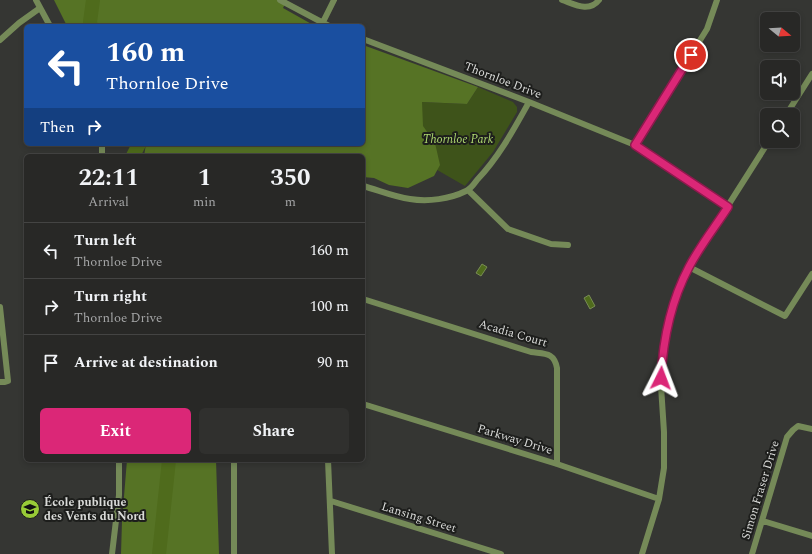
<!DOCTYPE html>
<html lang="en">
<head>
<meta charset="utf-8">
<style>
  :root { --surface:#282826; --page:#30302e; --text:#f1f3f6; --muted:#a5a6a7; --line:#444443; --accent:#db2777 }
  body { margin:0; font-family:Spectral,serif; background:var(--page); color:var(--text); height:100vh; display:flex; flex-direction:column; font-size:15px; white-space:nowrap }
  * { box-sizing:border-box; margin:0 }
  p { font-size:13px; color:var(--muted) }
  .icon { flex:none; width:22px; height:22px; fill:none; stroke:currentColor; stroke-width:2; stroke-linecap:round; stroke-linejoin:round }
  .map { position:relative; flex:1; overflow:hidden }
  .panel { position:absolute; left:24px; top:154px; width:341px; height:308px; display:flex; flex-direction:column; background:var(--surface); border-radius:6px; box-shadow:0 2px 6px #0003,0 0 0 1px var(--line) }
  .panel>* { flex:none }
  .top-card { position:absolute; left:24px; top:24px; width:341px; height:122px; border-radius:6px; box-shadow:0 2px 6px #0003,0 0 0 1px var(--line); background:#1a4fa0; color:#fff; overflow:hidden }
  .needle { width:26px; rotate:108deg }
  .controls { position:absolute; left:760px; top:12px; display:grid; gap:8px }
  .controls a { display:grid; place-items:center; width:40px; height:40px; border-radius:6px; background:var(--surface); box-shadow:0 2px 6px #0003,0 0 0 1px var(--line); font-size:20px }
  .pin { position:absolute; display:grid; place-items:center; width:34px; height:34px; color:#fff; margin:-17px; border:2px solid #fff; border-radius:50%; box-shadow:0 1px 4px #0007 }
  .me { position:absolute; width:44px; margin:-22px; rotate:3deg; stroke-linejoin:round; filter:drop-shadow(0 0 3px #0008) }
  .turn { display:flex; align-items:center; gap:14px; height:84px; padding:0 16px; font-size:18px }
  .turn .icon { width:52px; height:52px; stroke-width:2.5 }
  .turn b { display:block; font-size:28px; line-height:34px }
  .then { display:flex; align-items:center; height:38px; padding:0 16px; background:#0003; gap:8px; font-size:15px }
  .eta { display:flex; justify-content:space-evenly; align-items:center; height:68px; text-align:center }
  .eta b { font-size:24px; font-weight:700; line-height:28px }
  .button { display:flex; gap:8px; margin-top:auto; padding:8px 16px }
  .button a { flex:1; height:46px; border-radius:6px; background:var(--accent); color:#fff; font-size:16px; font-weight:700; line-height:46px; text-align:center }
  .button a+a { background:var(--page); color:var(--text) }
  ul { padding:0; list-style:none }
  li { display:flex; align-items:center; gap:12px; height:56px; padding:0 16px; border-top:1px solid var(--line) }
  li div { flex:1 }
  li b { display:block; font-size:15px }
  li em { font-style:normal }
  .map>svg:first-child { display:block }
  .green { fill:#3e531a }
  .forest { fill:#567325 }
  .water { fill:#4f6b1c; stroke:#788c54 }
  .lines { fill:none; stroke-linecap:round; stroke-linejoin:round }
  .river { stroke:#4f6b1c; stroke-width:14 }
  .minor { stroke:#758a58; stroke-width:6 }
  .route-casing { stroke:#8e194d; stroke-width:10 }
  .route { stroke:#db2777; stroke-width:7 }
  .labels { text-anchor:middle; stroke-width:4; stroke-linejoin:round; paint-order:stroke }
  .street-label { font-size:12px; fill:#d9dad8; stroke:#1d1e1c }
  .park-label { font-size:12px; font-style:italic; fill:#aed870; stroke:#1d1e1c }
  .poi-label { font-size:12px; font-weight:bold; fill:#d9dad8; stroke:#1d1e1c; text-anchor:start }
</style>
</head>
<body>
<div class="map">
<svg width="812" height="554" viewBox="0 0 812 554">
  <rect width="100%" height="100%" fill="#353633"/>
  <path class="green" d="M 478,87 L 513,102 L 517,107 L 517,112 L 493,152 L 465,186 L 432,167 L 416,132 L 422,102 L 467,104 Z"/>
  <path class="forest" d="M 54,0 L 287,0 L 283,8 L 315,26 L 67,26 Z
    M 363,45 L 478,87 L 467,104 L 422,102 L 423,126 L 435,143 L 440,165 L 434,176 L 408,188 L 389,185 L 374,178 L 363,177 L 363,156 L 144,156 L 146,144 L 363,144 Z
    M 127,460 L 216,460 L 219,554 L 121,554 L 122,521 Z"/>
  <path class="water" d="M 482,264 L 487,267 L 481,276 L 476,273 Z
    M 589,295 L 595,306 L 590,309 L 584,298 Z"/>
  <g class="lines">
    <path class="river" d="M 91,26 L 90,22 L 93,0
      M 133,156 L 139,144
      M 159,554 L 169,460"/>
    <path class="minor" d="M 36,0 L 50,26
      M 280,0 L 329,26
      M 562,0 C 574,4 589,13 599,0
      M 322,24 L 334,0
      M 363,39 L 529,102 L 635,145 L 728,207
      M 0,40 L 19,23 L 40,8
      M 786,115 L 812,74
      M 102,144 L 102,156
      M 635,145 L 707,29 L 717,0
      M 363,186 C 378,190 394,197 410,199 C 428,202 450,199 466,191 C 471,189 474,184 477,180 C 499,157 514,129 529,102
      M 468,190 L 508,229 L 551,244 L 568,245
      M 689,267 L 785,316 L 812,274
      M 363,299 L 531,352 C 545,354 554,352 557,368 L 557,464
      M 0,307 L 8,381 L 5,382 L 0,382
      M 363,404 L 557,464 L 659,499
      M 328,460 L 332,554
      M 331,501 L 501,554
      M 763,521 L 812,536
      M 112,554 L 119,495 L 119,460
      M 234,554 L 234,460
      M 642,554 L 659,499 L 664,468 L 664,432 L 661,386 L 662,362 L 665,338 L 675,301 L 689,267 L 769,141
      M 752,554 L 787,437 L 793,430 L 798,426 L 812,429"/>
  </g>
  <g class="lines">
    <g class="route-casing">
      <path id="route" d="M 661,378 C 663,340 671,301 689,267 C 700,246 715,227 728,207 L 635,145 L 691,55"/>
    </g>
    <use href="#route" class="route"/>
  </g>
  <defs>
    <g id="school-disc" transform="scale(1)"><circle r="9.5" fill="#98cb37" stroke="#1d1e1c"/><path d="M0-5L7-2L0 1L-7-2ZM-4 1L0 2.5L4 1V4Q0 6-4 4Z" fill="#111"/></g>
  </defs>
  <g fill-rule="evenodd">
    <use href="#school-disc" x="30" y="509"/>
  </g>
  <g class="labels">
    <g class="street-label">
      <text transform="translate(503 80) rotate(21)" y="4">Thornloe Drive</text>
      <text transform="translate(513 333) rotate(16)" y="4">Acadia Court</text>
      <text transform="translate(515 439) rotate(17)" y="4">Parkway Drive</text>
      <text transform="translate(760 490) rotate(-73)" y="4">Simon Fraser Drive</text>
      <text transform="translate(419 517) rotate(17)" y="4">Lansing Street</text>
    </g>
    <g class="park-label">
      <text x="458" y="143">Thornloe Park</text>
    </g>
    <g class="poi-label">
      <text x="44" y="506">École publique<tspan x="44" dy="14">des Vents du Nord</tspan></text>
    </g>
  </g>
</svg>
<div class="controls">
<a><svg class="needle" viewBox="-14 -14 28 28"><path d="M0-13l5 13h-10z" fill="#e53935"/><path d="M0 13l5-13h-10z" fill="#a5a6a7"/></svg></a>
<a><svg class="icon" aria-label="sound" viewBox="0 0 24 24"><path d="M4 9h4l5-4v14l-5-4H4zM17 9q2 3 0 6"/></svg></a>
<a><svg class="icon" aria-label="search" viewBox="0 0 24 24"><circle cx="10" cy="10" r="6"/><path d="M15 15l6 6"/></svg></a>
</div>
<div class="pin" style="left:691px;top:55px;background:#d93025"><svg class="icon" aria-label="arrive" viewBox="0 0 24 24"><path d="M6 21V4h12l-3 4 3 4H6"/></svg></div>
<svg class="me" style="left:661px;top:378px" viewBox="-20 -20 40 40"><path d="M0-17L14 15 0 8-14 15z" fill="#db2777" stroke="#fff" stroke-width="4"/></svg>
<div class="top-card">
<div class="turn"><svg class="icon" aria-label="left" viewBox="0 0 24 24"><path d="M17 20v-9H6M10 6l-5 5 5 5"/></svg><div><b>160 m</b>Thornloe Drive</div></div>
<div class="then">Then<svg class="icon" aria-label="right" viewBox="0 0 24 24"><path d="M7 20v-9h11M14 6l5 5-5 5"/></svg></div>
</div>
<section class="panel">
<div class="eta">
<div><b>22:11</b><p>Arrival</p></div>
<div><b>1</b><p>min</p></div>
<div><b>350</b><p>m</p></div>
</div>
<ul>
<li><svg class="icon" aria-label="left" viewBox="0 0 24 24"><path d="M17 20v-9H6M10 6l-5 5 5 5"/></svg><div><b>Turn left</b><p>Thornloe Drive</p></div><em>160 m</em></li>
<li><svg class="icon" aria-label="right" viewBox="0 0 24 24"><path d="M7 20v-9h11M14 6l5 5-5 5"/></svg><div><b>Turn right</b><p>Thornloe Drive</p></div><em>100 m</em></li>
<li><svg class="icon" aria-label="arrive" viewBox="0 0 24 24"><path d="M6 21V4h12l-3 4 3 4H6"/></svg><div><b>Arrive at destination</b></div><em>90 m</em></li>
</ul>
<div class="button"><a>Exit</a><a>Share</a></div>
</section>
</div>
</body>
</html>
